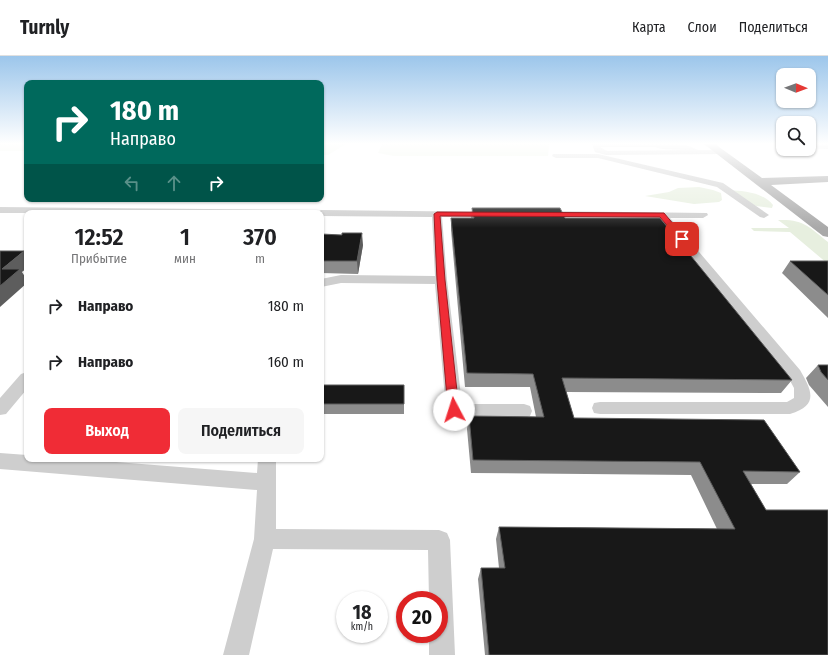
<!DOCTYPE html>
<html lang="ru">
<head>
<meta charset="utf-8">
<style>
  :root { --surface:#fff; --page:#f6f6f6; --text:#202124; --muted:#757577; --line:#e0e0e0; --accent:#f02c36 }
  body { margin:0; font-family:"Fira Sans Condensed",sans-serif; background:var(--page); color:var(--text); height:100vh; display:flex; flex-direction:column; font-size:15px; white-space:nowrap }
  * { box-sizing:border-box; margin:0 }
  p { font-size:13px; color:var(--muted) }
  .icon { flex:none; width:22px; height:22px; fill:none; stroke:currentColor; stroke-width:2; stroke-linecap:round; stroke-linejoin:round }
  .map { position:relative; flex:1; overflow:hidden }
  .panel { position:absolute; left:24px; top:154px; width:300px; height:252px; display:flex; flex-direction:column; background:var(--surface); border-radius:8px; box-shadow:0 1px 3px #0004 }
  .panel>* { flex:none }
  .top-card { position:absolute; left:24px; top:24px; width:300px; height:122px; border-radius:8px; box-shadow:0 1px 3px #0004; background:#00695c; color:#fff; overflow:hidden }
  .needle { width:26px; rotate:91deg }
  .tools { position:absolute; left:776px; top:12px; display:grid; gap:8px }
  .tools a { display:grid; place-items:center; width:40px; height:40px; border-radius:8px; background:var(--surface); box-shadow:0 1px 3px #0004; font-size:20px }
  .speed { position:absolute; left:336px; top:535px; display:flex; gap:8px; font-size:20px; font-weight:700; text-align:center }
  .speed>* { display:grid; place-content:center; width:52px; height:52px; border-radius:50%; background:var(--surface); box-shadow:0 1px 3px #0004; line-height:1 }
  .speed small { font-size:10px; font-weight:400 }
  .speed .limit { border:6px solid #d22; background:#fff; color:#111 }
  .pin { position:absolute; display:grid; place-items:center; width:34px; height:34px; color:#fff; margin:-17px; border-radius:8px; box-shadow:0 2px 6px #0006 }
  .me { position:absolute; width:44px; margin:-22px; rotate:355deg; stroke-linejoin:round; filter:drop-shadow(0 0 3px #0008) }
  .turn { display:flex; align-items:center; gap:14px; height:84px; padding:0 20px; font-size:18px }
  .turn .icon { width:52px; height:52px; stroke-width:2.5 }
  .turn b { display:block; font-size:28px; line-height:34px }
  .lanes { display:flex; align-items:center; height:38px; padding:0 20px; background:#0003; justify-content:center; gap:20px; direction:ltr }
  .lanes .off { opacity:.35 }
  .eta { display:flex; justify-content:space-evenly; align-items:center; height:68px; text-align:center }
  .eta b { font-size:24px; font-weight:600; line-height:28px }
  .action { display:flex; gap:8px; margin-top:auto; padding:8px 20px }
  .action a { flex:1; height:46px; border-radius:8px; background:var(--accent); color:#fff; font-size:16px; font-weight:600; line-height:46px; text-align:center }
  .action a+a { background:var(--page); color:var(--text) }
  ul { padding:0; list-style:none }
  li { display:flex; align-items:center; gap:12px; height:56px; padding:0 20px }
  li div { flex:1 }
  li b { display:block; font-size:15px }
  li em { font-style:normal }
  header { display:flex; align-items:center; gap:24px; box-sizing:border-box; height:56px; padding:0 20px; background:var(--surface); border-bottom:1px solid var(--line) }
  header strong { font-size:19px }
  nav { display:flex; gap:22px; margin-inline-start:auto; font-size:14px }
  .map>svg:first-child { display:block }
  .green { fill:#e7efdf }
  .lines { fill:none; stroke-linecap:round; stroke-linejoin:round }
  .minor { fill:#cecece; fill-rule:evenodd }
  .major { fill:#a9a9a9; fill-rule:evenodd }
  .wall { fill:#8c8c8c }
  .shaded-wall { fill:#5d5d5d }
  .building { fill:#181818; stroke:#5d5d5d }
  .route { fill:#f02c36; stroke:#9c1d23 }
</style>
</head>
<body>
<header>
<strong>Turnly</strong>
<nav><a>Карта</a><a>Слои</a><a>Поделиться</a></nav>
</header>
<div class="map">
<svg width="828" height="599" viewBox="0 0 828 599">
  <rect width="100%" height="100%" fill="#fff"/>
  <path class="green" d="M 0,88 L 27,88 L 27,95 L 0,95 Z
    M 321,88 L 346,88 L 328,99 L 321,99 Z
    M 382,88 L 549,88 L 548,100 L 394,100 L 378,97 Z
    M 699,131 L 713,134 L 721,137 L 722,144 L 719,146 L 694,148 L 645,140 L 669,136 L 678,132 Z
    M 728,134 C 743,135 763,136 773,149 L 772,152 L 756,150 Z
    M 778,164 C 804,163 809,171 828,186 L 828,208 L 790,176 L 754,175 L 751,172 L 789,172 Z"/>
  <g class="lines">
    <path class="minor" d="M 592,88 L 686,89 L 698,94 L 720,94 L 724,96 L 720,98 L 606,99 L 595,96 ZM 600,91 L 655,91 L 662,93 L 686,94 L 607,95 Z
      M 809,88 L 828,89 L 828,93 L 809,92 Z
      M 553,98 L 598,98 L 723,127 L 769,159 L 764,162 L 760,161 L 717,131 L 598,102 L 556,102 L 552,100 Z
      M 0,151 L 311,154 L 316,157 L 321,154 L 496,156 L 497,158 L 496,160 L 492,161 L 442,161 L 447,224 L 462,348 L 524,348 L 530,350 L 532,355 L 530,360 L 524,362 L 454,360 L 448,359 L 446,354 L 435,228 L 341,227 L 321,231 L 321,223 L 341,219 L 435,220 L 432,161 L 321,160 L 321,157 L 0,157 Z
      M 542,155 L 707,157 L 708,159 L 703,162 L 670,162 L 800,314 C 812,335 819,349 790,358 L 600,358 L 594,357 L 592,352 L 594,347 L 600,346 L 787,346 L 794,342 L 794,332 L 788,321 L 659,162 L 538,160 L 537,158 L 538,156 Z
      M 27,316 L 27,333 L 6,358 L 0,359 L 0,342 L 21,318 Z
      M 0,397 L 27,399 L 27,403 L 78,403 L 257,417 L 258,403 L 276,403 L 276,473 L 439,474 L 447,477 L 450,484 L 455,599 L 429,599 L 429,578 L 439,578 L 439,544 L 429,544 L 428,494 L 273,493 L 249,599 L 223,599 L 254,483 L 257,434 L 0,413 Z"/>
    <path class="major" d="M 704,88 L 715,88 L 762,122 L 828,120 L 828,126 L 771,129 L 828,171 L 828,181 L 823,180 Z"/>
  </g>
  <path class="wall" d="M 472,152 L 565,162 L 792,324 L 781,337 L 566,336 L 574,362 L 800,416 L 787,428 L 751,428 L 828,599 L 485,599 L 478,523 L 481,512 L 499,512 L 496,483 L 499,471 L 717,473 L 691,419 L 471,417 L 467,373 L 469,360 L 536,361 L 530,331 L 465,331 L 451,174 L 451,162 L 471,162 Z
    M 321,178 L 363,189 L 358,218 L 321,217 Z
    M 790,205 L 828,205 L 828,262 L 782,217 Z
    M 818,309 L 828,309 L 828,351 L 809,329 L 806,322 Z
    M 321,329 L 404,329 L 404,358 L 321,358 Z"/>
  <path class="shaded-wall" d="M 362,177 L 363,189 L 358,218 L 357,205 Z
    M 24,195 L 27,199 L 27,212 L 22,216 L 27,224 L 27,227 L 0,251 L 0,230 L 2,213 Z"/>
  <path class="building" d="M 472,152 L 560,152 L 565,162 L 660,162 L 792,324 L 562,322 L 574,362 L 764,364 L 800,416 L 743,415 L 766,454 L 828,454 L 828,599 L 489,599 L 481,512 L 505,512 L 499,471 L 735,473 L 700,406 L 473,404 L 469,360 L 544,361 L 533,318 L 467,317 L 451,162 L 474,162 Z
    M 342,177 L 362,177 L 357,205 L 321,205 L 321,178 L 342,179 Z
    M 0,195 L 24,195 L 2,213 L 20,213 L 0,230 Z
    M 790,205 L 828,205 L 828,239 Z
    M 818,309 L 828,309 L 828,324 L 821,316 Z
    M 321,329 L 404,329 L 404,348 L 321,348 Z"/>
  <linearGradient id="sky" x2="0" y2="1"><stop stop-color="#9cc6eb"/><stop offset="0.51" stop-color="#fff"/><stop offset="1" stop-color="#fff" stop-opacity="0"/></linearGradient>
  <rect width="828" height="172" fill="url(#sky)"/>
  <path class="route" d="M 437,156 L 662,157 L 664,157 L 686,183 L 680,185 L 660,161 L 440,160 L 445,224 L 459,354 L 457,357 L 450,357 L 448,354 L 437,224 L 434,158 Z"/>
</svg>
<div class="tools">
<a><svg class="needle" viewBox="-14 -14 28 28"><path d="M0-13l5 13h-10z" fill="#e53935"/><path d="M0 13l5-13h-10z" fill="#757577"/></svg></a>
<a><svg class="icon" aria-label="search" viewBox="0 0 24 24"><circle cx="10" cy="10" r="6"/><path d="M15 15l6 6"/></svg></a>
</div>
<div class="speed"><div>18<small>km/h</small></div><div class="limit">20</div></div>
<div class="pin" style="left:682px;top:183px;background:#d93025"><svg class="icon" aria-label="arrive" viewBox="0 0 24 24"><path d="M6 21V4h12l-3 4 3 4H6"/></svg></div>
<svg class="me" style="left:454px;top:354px" viewBox="-20 -20 40 40"><circle r="19" fill="#fff"/><path d="M0-13L10 11 0 6-10 11z" fill="#f02c36"/></svg>
<div class="top-card">
<div class="turn"><svg class="icon" aria-label="right" viewBox="0 0 24 24"><path d="M7 20v-9h11M14 6l5 5-5 5"/></svg><div><b>180 m</b>Направо</div></div>
<div class="lanes"><svg class="icon off" aria-label="left" viewBox="0 0 24 24"><path d="M17 20v-9H6M10 6l-5 5 5 5"/></svg><svg class="icon off" aria-label="ahead" viewBox="0 0 24 24"><path d="M12 20V5M6 11l6-6 6 6"/></svg><svg class="icon" aria-label="right" viewBox="0 0 24 24"><path d="M7 20v-9h11M14 6l5 5-5 5"/></svg></div>
</div>
<section class="panel">
<div class="eta">
<div><b>12:52</b><p>Прибытие</p></div>
<div><b>1</b><p>мин</p></div>
<div><b>370</b><p>m</p></div>
</div>
<ul>
<li><svg class="icon" aria-label="right" viewBox="0 0 24 24"><path d="M7 20v-9h11M14 6l5 5-5 5"/></svg><div><b>Направо</b></div><em>180 m</em></li>
<li><svg class="icon" aria-label="right" viewBox="0 0 24 24"><path d="M7 20v-9h11M14 6l5 5-5 5"/></svg><div><b>Направо</b></div><em>160 m</em></li>
</ul>
<div class="action"><a>Выход</a><a>Поделиться</a></div>
</section>
</div>
</body>
</html>
